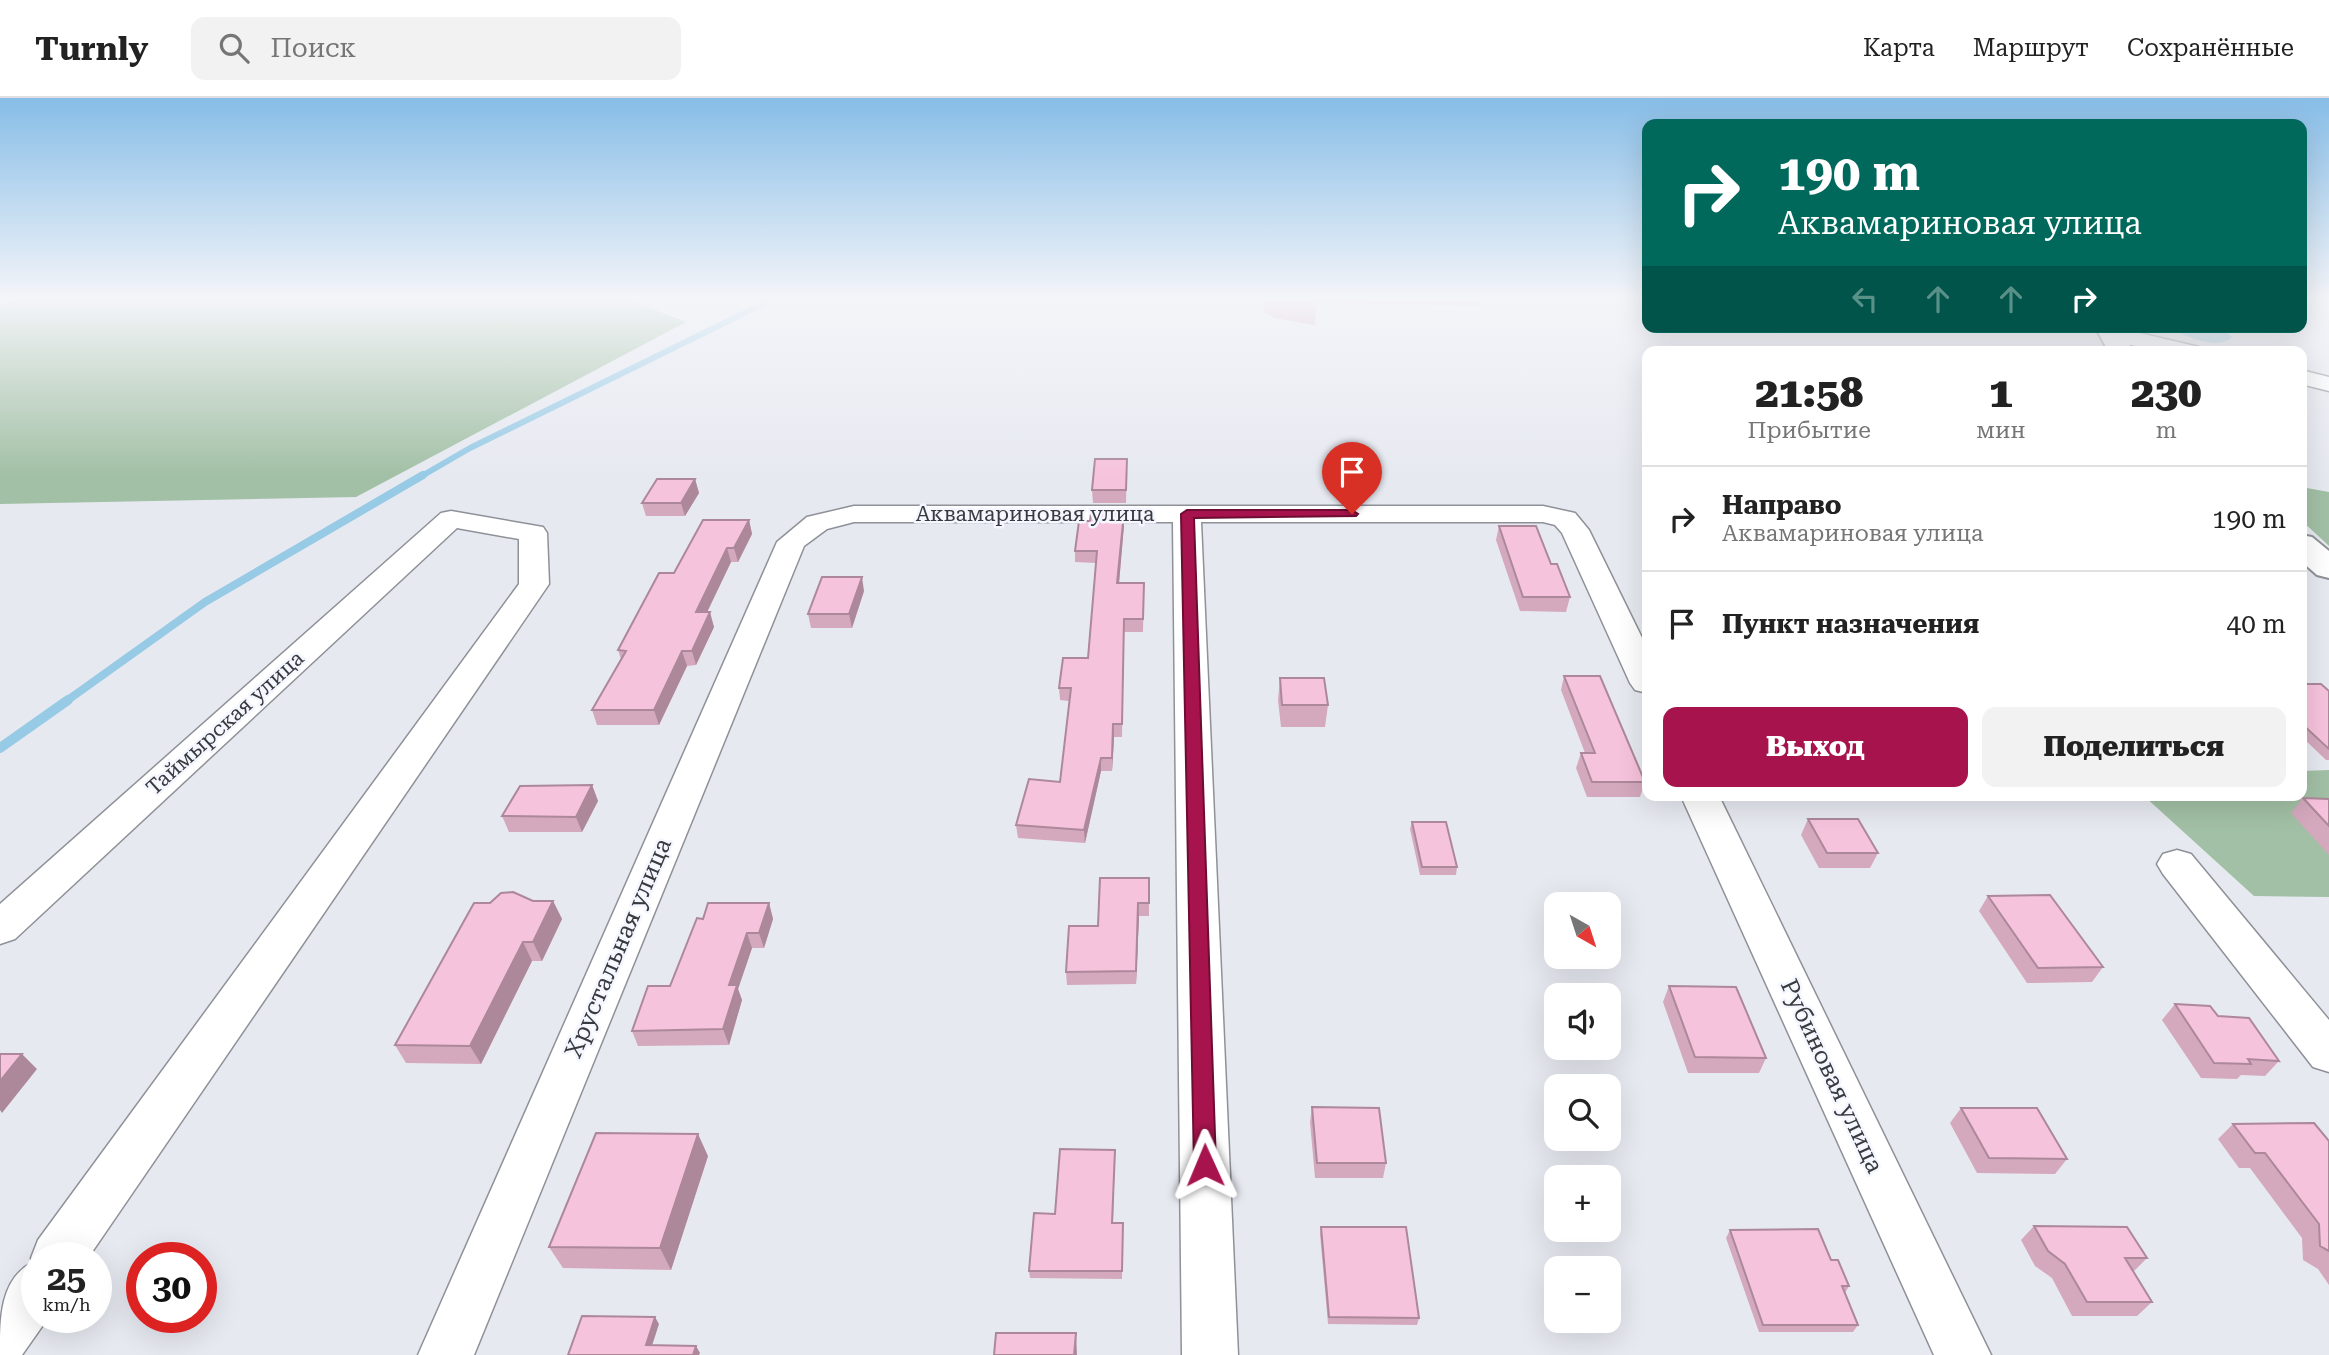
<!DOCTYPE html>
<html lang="ru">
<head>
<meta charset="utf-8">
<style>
  :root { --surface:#fff; --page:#f2f2f2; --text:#222; --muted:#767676; --line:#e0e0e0; --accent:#a7144d }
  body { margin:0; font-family:"Roboto Serif",serif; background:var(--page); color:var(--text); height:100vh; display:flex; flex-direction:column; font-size:26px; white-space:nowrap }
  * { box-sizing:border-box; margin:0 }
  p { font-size:23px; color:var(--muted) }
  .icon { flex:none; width:38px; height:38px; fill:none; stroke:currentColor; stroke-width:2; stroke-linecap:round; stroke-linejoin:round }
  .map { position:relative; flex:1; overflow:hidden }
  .sheet { position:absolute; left:1642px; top:248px; width:665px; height:455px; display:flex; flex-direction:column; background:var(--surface); border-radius:14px; box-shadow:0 7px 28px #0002 }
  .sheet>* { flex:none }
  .guide { position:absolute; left:1642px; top:21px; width:665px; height:214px; border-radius:14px; box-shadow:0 7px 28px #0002; background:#00695c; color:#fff; overflow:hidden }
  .needle { width:46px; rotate:141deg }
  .buttons { position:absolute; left:1544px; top:794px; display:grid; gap:14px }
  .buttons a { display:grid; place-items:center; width:77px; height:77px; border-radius:14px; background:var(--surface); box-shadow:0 7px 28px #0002; font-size:35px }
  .speed { position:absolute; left:21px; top:1144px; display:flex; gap:14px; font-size:35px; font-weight:700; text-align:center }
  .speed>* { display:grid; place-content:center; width:91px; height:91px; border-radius:50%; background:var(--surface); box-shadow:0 7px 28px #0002; line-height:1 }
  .speed small { font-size:18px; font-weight:400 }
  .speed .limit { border:10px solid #d22; background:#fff; color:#111 }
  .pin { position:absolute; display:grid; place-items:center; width:60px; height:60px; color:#fff; margin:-72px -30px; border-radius:50% 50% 50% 0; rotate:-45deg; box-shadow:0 0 7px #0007 }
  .pin .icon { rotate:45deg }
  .me { position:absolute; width:77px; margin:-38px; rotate:359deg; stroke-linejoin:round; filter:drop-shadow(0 0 5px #0008) }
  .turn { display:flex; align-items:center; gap:24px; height:147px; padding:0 21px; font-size:32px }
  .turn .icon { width:91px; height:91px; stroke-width:2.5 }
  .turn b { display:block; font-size:49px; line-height:60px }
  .lanes { display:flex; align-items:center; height:66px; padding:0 21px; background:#0003; justify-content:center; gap:35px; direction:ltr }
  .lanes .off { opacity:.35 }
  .eta { display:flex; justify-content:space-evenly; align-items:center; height:119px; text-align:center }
  .eta b { font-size:42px; font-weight:800; line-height:49px }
  .button { display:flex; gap:14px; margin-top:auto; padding:14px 21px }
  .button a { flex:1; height:80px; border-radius:14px; background:var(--accent); color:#fff; font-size:28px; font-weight:800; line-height:80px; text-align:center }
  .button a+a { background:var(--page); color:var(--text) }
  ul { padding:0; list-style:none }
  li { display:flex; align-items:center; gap:21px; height:105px; padding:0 21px; border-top:2px solid var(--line) }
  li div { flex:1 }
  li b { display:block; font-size:26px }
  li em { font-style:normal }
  header { display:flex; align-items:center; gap:42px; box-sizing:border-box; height:98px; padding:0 35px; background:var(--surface); border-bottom:2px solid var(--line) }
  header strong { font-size:33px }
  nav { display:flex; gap:38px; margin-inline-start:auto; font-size:24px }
  .search { width:490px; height:63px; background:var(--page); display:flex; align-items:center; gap:18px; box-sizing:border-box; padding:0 24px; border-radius:14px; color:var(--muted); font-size:26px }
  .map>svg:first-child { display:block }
  .green { fill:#a2c0a5 }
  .water { fill:#96cae5 }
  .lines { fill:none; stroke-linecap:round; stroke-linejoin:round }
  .stream-far2 { stroke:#96cae5; stroke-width:6 }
  .stream-far1 { stroke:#96cae5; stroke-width:8 }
  .stream { stroke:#96cae5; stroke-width:10 }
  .minor-casing { stroke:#8f9198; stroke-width:3 }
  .major-casing { stroke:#8f9198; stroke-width:4 }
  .minor { fill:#fff; fill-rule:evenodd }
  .major { fill:#fff; fill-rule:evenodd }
  .wall { fill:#d4a8bd }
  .shaded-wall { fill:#ac889a }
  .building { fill:#f6c3dc; stroke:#ac889a; stroke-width:2 }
  .route { fill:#a7144d; stroke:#6d0d32; stroke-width:2 }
  .labels { text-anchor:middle; stroke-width:5; stroke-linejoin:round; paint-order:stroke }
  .street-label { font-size:21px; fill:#393a3d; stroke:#f4f7ff }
  .near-street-label { font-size:24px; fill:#393a3d; stroke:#f4f7ff }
</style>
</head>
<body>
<header>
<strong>Turnly</strong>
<div class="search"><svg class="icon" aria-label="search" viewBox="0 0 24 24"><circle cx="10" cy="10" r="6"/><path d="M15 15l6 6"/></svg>Поиск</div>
<nav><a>Карта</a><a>Маршрут</a><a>Сохранённые</a></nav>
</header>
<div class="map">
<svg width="2329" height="1257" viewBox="0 0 2329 1257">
  <rect width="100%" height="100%" fill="#e7e9f1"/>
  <path class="green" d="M 16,202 L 629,202 L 686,224 L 356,399 L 0,406 L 0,207 Z
    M 2301,389 L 2329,394 L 2329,448 L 2301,422 Z
    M 2329,672 L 2329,799 L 2254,798 L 2144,698 L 2301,698 L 2301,673 Z"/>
  <path class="water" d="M 2171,229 L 2219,229 L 2232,239 C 2219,253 2184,239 2171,229 Z"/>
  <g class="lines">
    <path class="stream-far2" d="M 420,379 L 470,350 L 771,202"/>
    <path class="stream-far1" d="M 65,604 L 205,504 L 423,377"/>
    <path class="stream" d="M 0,650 L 68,602"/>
    <g class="minor-casing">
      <path id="minor" d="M 2114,229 L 2199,249 L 2202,254 L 2161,254 L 2102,240 L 2099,235 L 2102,230 Z
        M 2301,272 L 2329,279 L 2329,293 L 2301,286 Z
        M 854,408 L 1543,408 L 1575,415 L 1589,432 L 1647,550 L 1647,595 L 1635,592 L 1630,585 L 1562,435 L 1555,427 L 1543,424 L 1201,424 L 1238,1257 L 1182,1257 L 1173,424 L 854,424 L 827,431 L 804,448 L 474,1257 L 418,1257 L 777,444 L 807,419 Z
        M 451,413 L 543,429 L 547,435 L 549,486 L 88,1160 L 37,1160 L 37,1220 L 48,1220 L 22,1257 L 0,1257 C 0,1219 0,1181 33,1164 L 31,1160 L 38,1142 L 519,486 L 519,441 L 457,430 L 15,841 L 0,846 L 0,806 L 441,415 Z
        M 1681,698 L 1719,698 L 1991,1257 L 1934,1257 Z
        M 2177,752 L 2191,756 L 2329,922 L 2329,974 L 2313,969 L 2163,776 L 2157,766 L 2163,756 Z"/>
    </g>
    <g class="major-casing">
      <path id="major" d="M 2095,229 L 2119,229 L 2134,254 L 2109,254 Z
        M 2301,437 L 2312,439 L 2329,453 L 2329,480 L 2317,477 L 2301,463 Z"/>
    </g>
    <use href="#minor" class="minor"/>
    <use href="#major" class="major"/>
  </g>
  <path class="wall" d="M 1263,202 L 1482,202 L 1481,208 L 1316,205 L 1315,227 L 1275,220 L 1264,214 Z
    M 1127,361 L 1126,405 L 1093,405 L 1092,392 Z
    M 695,381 L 699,395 L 685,418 L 646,418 L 642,405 Z
    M 749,422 L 752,436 L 738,464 L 731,464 L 707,514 L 714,529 L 696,567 L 687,568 L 659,627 L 597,627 L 592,612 L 621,561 L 618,552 L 674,475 Z
    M 1090,423 L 1124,427 L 1119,485 L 1144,485 L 1143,534 L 1124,534 L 1122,639 L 1114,639 L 1112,673 L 1101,673 L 1085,745 L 1018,740 L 1016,727 L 1060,684 L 1069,603 L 1060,602 L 1059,590 L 1088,560 L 1096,465 L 1075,464 L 1075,453 Z
    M 1499,428 L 1551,466 L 1570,499 L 1566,514 L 1520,513 L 1496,442 Z
    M 864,493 L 852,530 L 811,530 L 808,516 Z
    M 1564,578 L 1645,684 L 1640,699 L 1587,699 L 1576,670 L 1581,655 L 1585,655 L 1561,592 Z
    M 1280,580 L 1328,607 L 1325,629 L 1281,629 L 1278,602 Z
    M 2301,586 L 2329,593 L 2329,662 L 2326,662 L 2301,638 Z
    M 592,687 L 598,703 L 582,734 L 509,734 L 502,718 Z
    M 2303,700 L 2329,701 L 2329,757 L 2291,715 Z
    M 1808,721 L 1878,755 L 1870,770 L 1819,770 L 1801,737 Z
    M 1412,724 L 1457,769 L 1456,777 L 1420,777 L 1410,731 Z
    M 1149,780 L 1149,818 L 1139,818 L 1136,886 L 1067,887 L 1066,874 L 1098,828 Z
    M 1988,798 L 2103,869 L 2092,884 L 2027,885 L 1979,813 Z
    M 533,803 L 553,803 L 562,821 L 542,863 L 532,863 L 481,966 L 406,965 L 395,947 Z
    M 769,805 L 773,821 L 764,850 L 752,850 L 738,891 L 742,902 L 729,947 L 638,948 L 632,933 L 670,888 L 703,821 Z
    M 1669,888 L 1766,960 L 1759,975 L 1688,975 L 1663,904 Z
    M 2175,906 L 2218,918 L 2279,963 L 2265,978 L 2241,977 L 2237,981 L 2201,980 L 2162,922 Z
    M 1312,1009 L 1386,1065 L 1383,1080 L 1315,1080 L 1310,1024 Z
    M 1961,1010 L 2067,1061 L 2055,1076 L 1977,1075 L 1950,1025 Z
    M 2233,1026 L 2329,1043 L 2329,1187 L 2318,1171 L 2303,1162 L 2302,1140 L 2250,1070 L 2239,1070 L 2218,1041 Z
    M 1115,1052 L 1113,1125 L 1123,1125 L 1122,1181 L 1030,1180 L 1029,1173 L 1055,1116 Z
    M 708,1058 L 671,1172 L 563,1170 L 549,1149 Z
    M 2034,1128 L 2147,1160 L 2133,1174 L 2152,1204 L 2137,1218 L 2072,1218 L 2052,1180 L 2035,1168 L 2021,1142 Z
    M 1321,1129 L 1419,1220 L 1417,1227 L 1328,1226 L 1320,1136 Z
    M 1730,1132 L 1831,1162 L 1849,1188 L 1845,1195 L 1858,1227 L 1853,1234 L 1759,1234 L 1726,1140 Z"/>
  <path class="shaded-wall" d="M 695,381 L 699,395 L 685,418 L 681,405 Z
    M 1124,415 L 1124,427 L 1118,497 L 1117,485 Z
    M 749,422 L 752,436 L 738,464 L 734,450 Z
    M 727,450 L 731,464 L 700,529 L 696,514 Z
    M 862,479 L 864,493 L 852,530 L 849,516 Z
    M 710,514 L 714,529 L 696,567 L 692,553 Z
    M 682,553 L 687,568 L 659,627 L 654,612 Z
    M 1113,626 L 1114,639 L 1112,673 L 1112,660 Z
    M 1101,660 L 1101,673 L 1085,745 L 1084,732 Z
    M 592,687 L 598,703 L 582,734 L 576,719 Z
    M 553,803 L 562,821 L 542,863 L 533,844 Z
    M 769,805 L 773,821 L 764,850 L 759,835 Z
    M 1138,805 L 1139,818 L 1136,886 L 1136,873 Z
    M 747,835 L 752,850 L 738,891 L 742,902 L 729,947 L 723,931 L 729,887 Z
    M 523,844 L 532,863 L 481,966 L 470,948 Z
    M 22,956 L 37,971 L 2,1015 L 0,1012 L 0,983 Z
    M 698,1036 L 708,1058 L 671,1172 L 660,1150 Z
    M 655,1219 L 659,1226 L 650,1254 L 646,1247 Z
    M 1076,1235 L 1077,1257 L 1074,1257 Z
    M 696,1248 L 700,1255 L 699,1257 L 693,1257 Z"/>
  <path class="building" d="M 1095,361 L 1127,361 L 1126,392 L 1092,392 Z
    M 657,381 L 695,381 L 681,405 L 642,405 Z
    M 1091,415 L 1124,415 L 1117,485 L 1144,485 L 1143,521 L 1124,521 L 1122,626 L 1113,626 L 1112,660 L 1101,660 L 1084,732 L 1016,727 L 1029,681 L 1060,684 L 1071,590 L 1059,590 L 1063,560 L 1088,560 L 1097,453 L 1075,453 L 1079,423 L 1090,423 Z
    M 703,422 L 749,422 L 734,450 L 727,450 L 696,514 L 710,514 L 692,553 L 682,553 L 654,612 L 592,612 L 626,553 L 618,552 L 659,475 L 674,475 Z
    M 1499,428 L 1536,428 L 1551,466 L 1557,466 L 1570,499 L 1523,499 Z
    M 822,479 L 862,479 L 849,516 L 808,516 Z
    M 1564,578 L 1600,578 L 1645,684 L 1592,684 L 1581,655 L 1595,655 Z
    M 1280,580 L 1324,580 L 1328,607 L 1282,607 Z
    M 2301,586 L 2321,586 L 2329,593 L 2329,651 L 2301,625 Z
    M 592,687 L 576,719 L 502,718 L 520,688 Z
    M 2303,700 L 2329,701 L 2329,728 Z
    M 1808,721 L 1858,721 L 1878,755 L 1827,755 Z
    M 1412,724 L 1446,724 L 1457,769 L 1422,769 Z
    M 1100,780 L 1149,780 L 1149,805 L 1138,805 L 1136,873 L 1066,874 L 1069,828 L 1098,828 Z
    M 513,794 L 533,803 L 553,803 L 533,844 L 523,844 L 470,948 L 395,947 L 474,805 L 490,805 L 501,795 Z
    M 2050,797 L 2103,869 L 2038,870 L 1988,798 Z
    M 708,805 L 769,805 L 759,835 L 747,835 L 729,887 L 737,887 L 723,931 L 632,933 L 648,888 L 670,888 L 697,820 L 703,821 Z
    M 1669,888 L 1736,889 L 1766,960 L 1695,959 Z
    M 2175,906 L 2210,908 L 2218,918 L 2249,920 L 2279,963 L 2248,961 L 2251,966 L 2214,965 Z
    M 0,956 L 22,956 L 0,983 Z
    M 1312,1009 L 1379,1010 L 1386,1065 L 1317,1065 Z
    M 1961,1010 L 2037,1010 L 2067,1061 L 1989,1060 Z
    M 2314,1025 L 2329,1043 L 2329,1153 L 2320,1148 L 2319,1126 L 2265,1055 L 2255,1055 L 2233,1026 Z
    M 596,1035 L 698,1036 L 660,1150 L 549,1149 Z
    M 1060,1051 L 1115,1052 L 1112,1125 L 1123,1125 L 1122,1173 L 1029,1173 L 1034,1115 L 1055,1116 Z
    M 2034,1128 L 2127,1129 L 2147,1160 L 2125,1160 L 2152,1204 L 2087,1204 L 2065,1166 L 2048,1153 Z
    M 1321,1129 L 1406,1129 L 1419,1220 L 1329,1219 Z
    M 1818,1131 L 1831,1162 L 1838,1162 L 1849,1188 L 1842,1188 L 1858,1227 L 1763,1227 L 1730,1132 Z
    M 582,1218 L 655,1219 L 646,1247 L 696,1248 L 693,1257 L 568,1257 Z
    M 996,1235 L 1076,1235 L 1074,1257 L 994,1257 Z"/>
  <linearGradient id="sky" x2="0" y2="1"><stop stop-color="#87bde7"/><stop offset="0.53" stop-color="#f4f5f9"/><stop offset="1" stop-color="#f4f5f9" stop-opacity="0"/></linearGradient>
  <rect width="2329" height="378" fill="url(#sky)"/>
  <path class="route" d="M 1352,412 L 1358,416 L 1356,418 L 1194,420 L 1216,1067 L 1213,1074 L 1205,1077 L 1197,1074 L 1194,1067 L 1181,416 L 1187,412 Z"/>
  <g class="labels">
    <g class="street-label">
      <text x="1035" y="423">Аквамариновая улица</text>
      <text transform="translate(225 625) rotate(-42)" y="7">Таймырская улица</text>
    </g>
    <g class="near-street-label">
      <text transform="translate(618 850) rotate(-67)" y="8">Хрустальная улица</text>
      <text transform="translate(1832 978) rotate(65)" y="8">Рубиновая улица</text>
    </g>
  </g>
</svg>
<div class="buttons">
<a><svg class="needle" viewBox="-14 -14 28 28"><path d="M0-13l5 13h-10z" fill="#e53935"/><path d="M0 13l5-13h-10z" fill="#767676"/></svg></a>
<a><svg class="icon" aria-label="sound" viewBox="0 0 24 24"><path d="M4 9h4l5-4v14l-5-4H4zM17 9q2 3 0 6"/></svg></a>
<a><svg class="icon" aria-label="search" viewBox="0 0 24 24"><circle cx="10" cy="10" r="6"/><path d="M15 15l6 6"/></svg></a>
<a>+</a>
<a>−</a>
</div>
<div class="speed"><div>25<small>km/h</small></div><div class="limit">30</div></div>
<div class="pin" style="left:1352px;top:416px;background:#d93025"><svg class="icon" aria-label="arrive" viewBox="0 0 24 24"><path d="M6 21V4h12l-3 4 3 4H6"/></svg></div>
<svg class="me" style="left:1205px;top:1067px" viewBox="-20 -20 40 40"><path d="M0-17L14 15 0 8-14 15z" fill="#a7144d" stroke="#fff" stroke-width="4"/></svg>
<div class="guide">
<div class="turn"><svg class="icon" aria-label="right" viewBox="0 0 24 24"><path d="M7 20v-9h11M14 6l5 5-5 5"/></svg><div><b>190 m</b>Аквамариновая улица</div></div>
<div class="lanes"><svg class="icon off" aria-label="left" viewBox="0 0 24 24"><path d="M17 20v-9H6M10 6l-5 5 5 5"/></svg><svg class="icon off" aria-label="ahead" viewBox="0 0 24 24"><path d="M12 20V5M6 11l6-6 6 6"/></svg><svg class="icon off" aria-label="ahead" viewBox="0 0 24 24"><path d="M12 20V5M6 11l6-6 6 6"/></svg><svg class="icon" aria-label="right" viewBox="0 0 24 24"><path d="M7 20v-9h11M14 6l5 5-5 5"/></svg></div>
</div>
<section class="sheet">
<div class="eta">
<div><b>21:58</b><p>Прибытие</p></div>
<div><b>1</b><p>мин</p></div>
<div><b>230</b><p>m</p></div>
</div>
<ul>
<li><svg class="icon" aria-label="right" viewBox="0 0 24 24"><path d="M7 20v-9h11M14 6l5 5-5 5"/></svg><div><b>Направо</b><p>Аквамариновая улица</p></div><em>190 m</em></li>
<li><svg class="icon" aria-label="arrive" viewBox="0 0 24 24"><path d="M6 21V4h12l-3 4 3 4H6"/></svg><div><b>Пункт назначения</b></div><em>40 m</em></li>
</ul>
<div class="button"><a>Выход</a><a>Поделиться</a></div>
</section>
</div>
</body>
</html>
